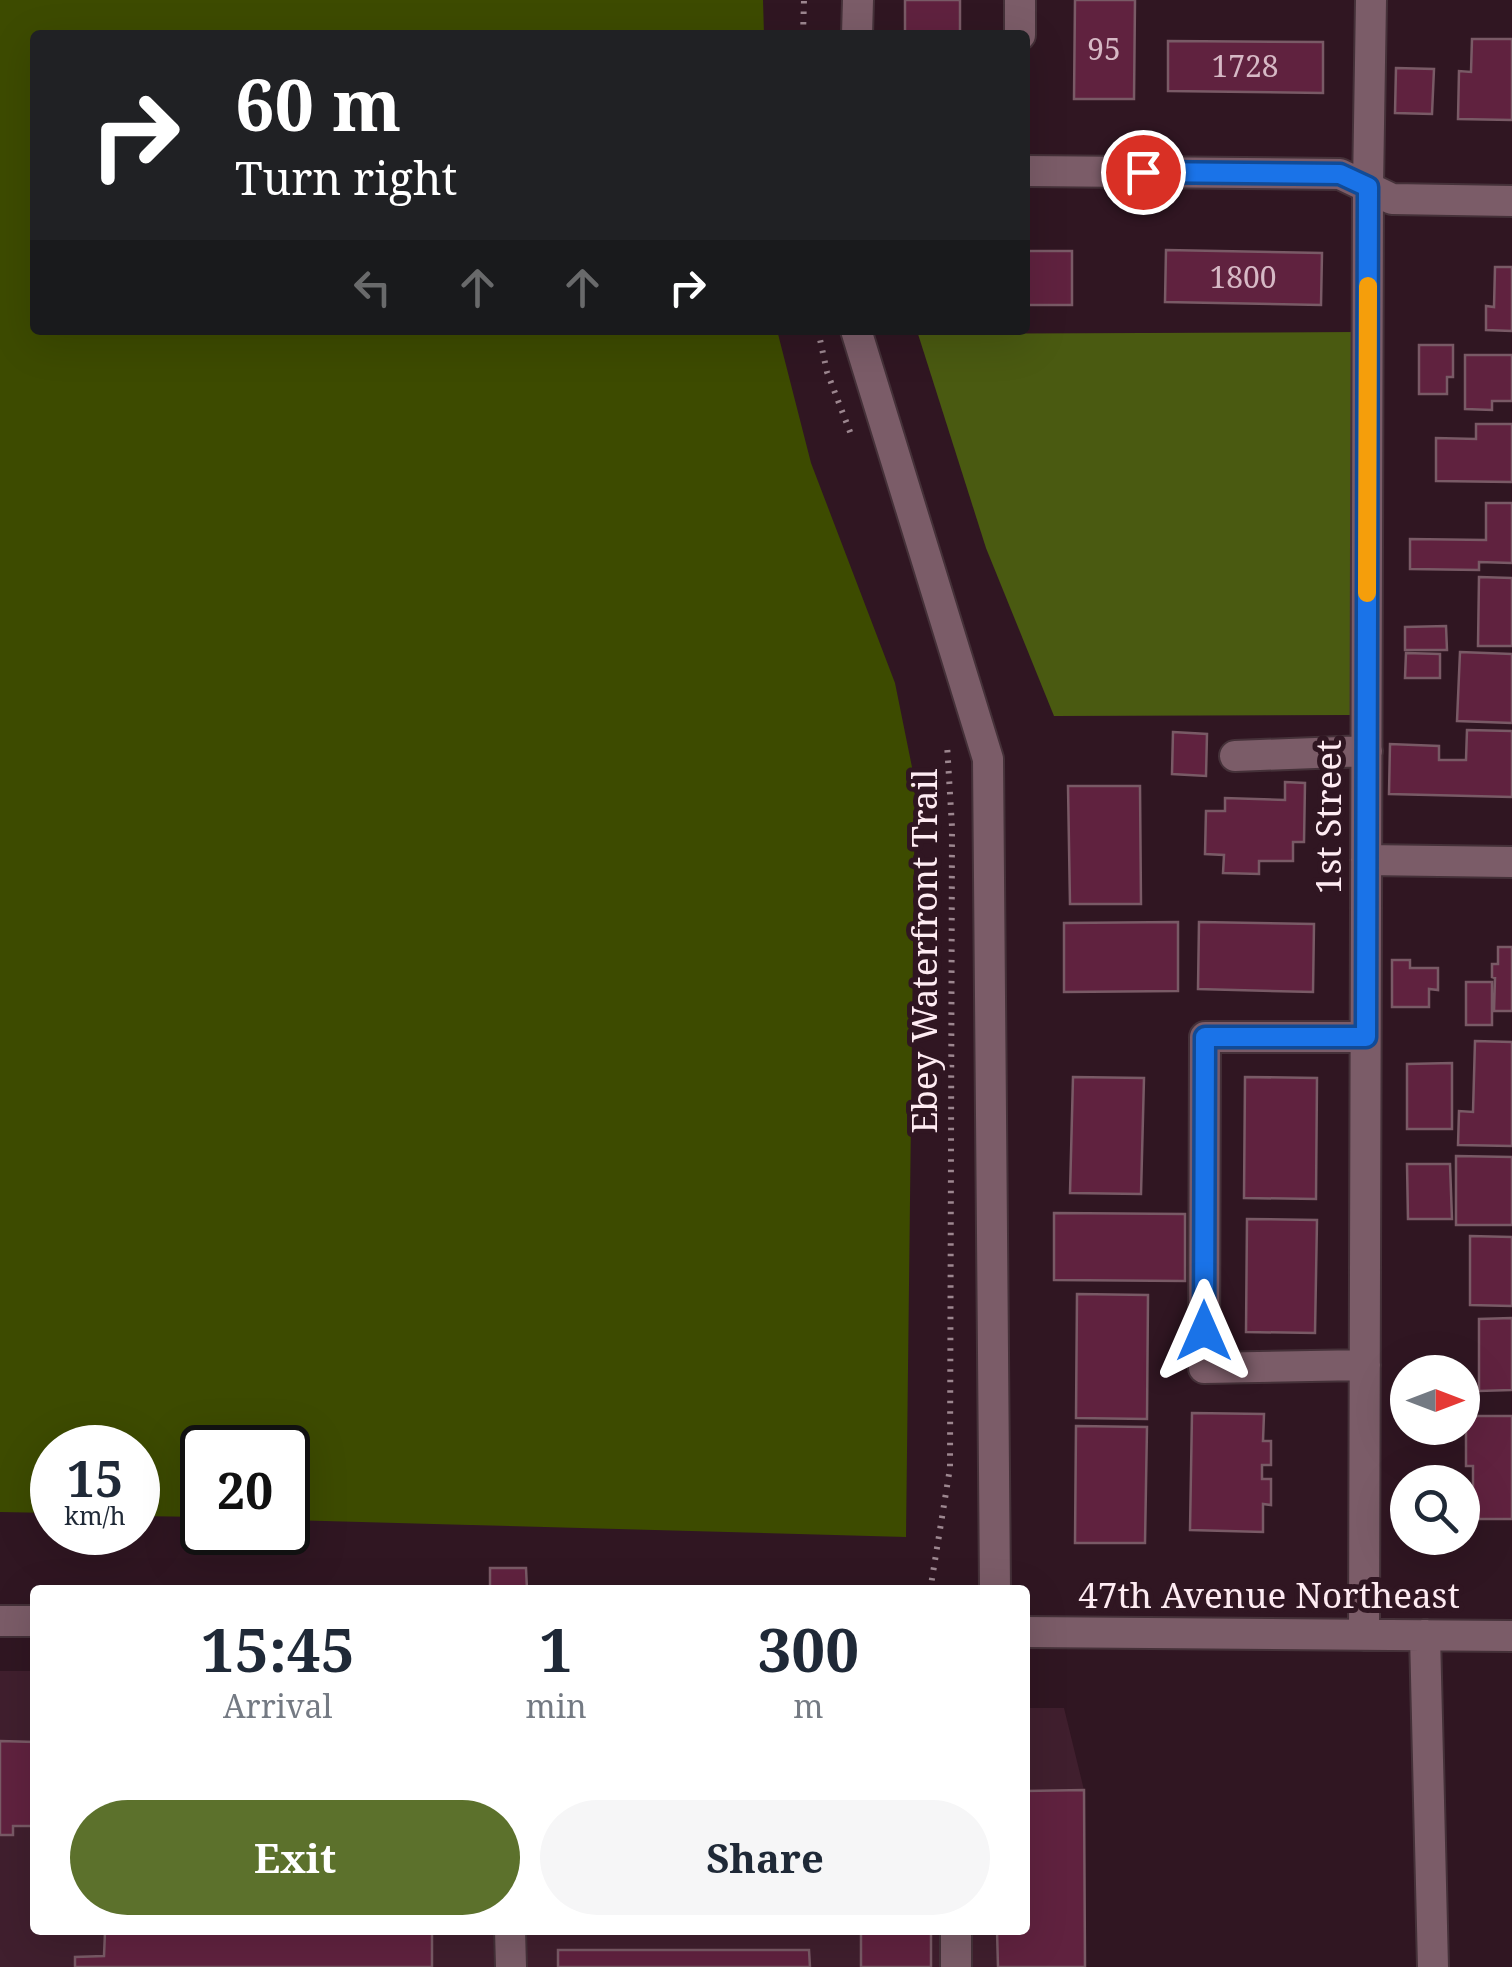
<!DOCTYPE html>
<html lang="en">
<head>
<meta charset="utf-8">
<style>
  :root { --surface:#fff; --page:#f6f6f7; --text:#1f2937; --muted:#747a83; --accent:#5c712c }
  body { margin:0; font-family:"Noto Serif",serif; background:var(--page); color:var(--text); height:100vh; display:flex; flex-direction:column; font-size:38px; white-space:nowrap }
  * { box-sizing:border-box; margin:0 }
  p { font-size:32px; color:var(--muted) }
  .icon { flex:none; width:55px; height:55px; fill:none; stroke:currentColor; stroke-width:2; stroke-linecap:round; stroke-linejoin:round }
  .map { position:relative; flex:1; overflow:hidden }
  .side { position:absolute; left:30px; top:1585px; width:1000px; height:350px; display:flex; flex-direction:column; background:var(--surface); border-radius:10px; box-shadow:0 10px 40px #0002 }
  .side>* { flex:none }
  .guide { position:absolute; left:30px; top:30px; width:1000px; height:305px; border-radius:10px; box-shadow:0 10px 40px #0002; background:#202124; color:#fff; overflow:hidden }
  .needle { width:65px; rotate:90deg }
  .tools { position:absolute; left:1390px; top:1355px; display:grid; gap:20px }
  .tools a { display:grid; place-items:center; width:90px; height:90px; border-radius:50%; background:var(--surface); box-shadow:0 10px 40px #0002; font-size:50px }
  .speed { position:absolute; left:30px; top:1425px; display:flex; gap:20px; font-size:50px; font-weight:700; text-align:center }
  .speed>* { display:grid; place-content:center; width:130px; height:130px; border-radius:50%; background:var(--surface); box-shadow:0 10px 40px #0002; line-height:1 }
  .speed small { font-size:25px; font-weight:400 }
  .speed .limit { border:5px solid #111; border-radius:15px; background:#fff; color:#111 }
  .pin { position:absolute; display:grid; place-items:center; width:85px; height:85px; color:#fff; margin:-42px; border:5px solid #fff; border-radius:50%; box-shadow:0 2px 10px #0007 }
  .me { position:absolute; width:110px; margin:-55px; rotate:0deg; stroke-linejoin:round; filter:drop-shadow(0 0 8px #0008) }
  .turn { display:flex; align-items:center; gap:35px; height:210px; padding:0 40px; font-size:45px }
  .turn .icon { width:130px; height:130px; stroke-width:2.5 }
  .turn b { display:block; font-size:70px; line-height:85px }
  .lanes { display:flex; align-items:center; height:95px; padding:0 40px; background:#0003; justify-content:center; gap:50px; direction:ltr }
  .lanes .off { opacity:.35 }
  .eta { display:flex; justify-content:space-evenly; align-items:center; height:170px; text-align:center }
  .eta b { font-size:60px; font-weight:700; line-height:70px }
  .button { display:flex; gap:20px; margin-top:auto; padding:20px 40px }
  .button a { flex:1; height:115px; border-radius:60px; background:var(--accent); color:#fff; font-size:40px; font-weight:700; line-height:115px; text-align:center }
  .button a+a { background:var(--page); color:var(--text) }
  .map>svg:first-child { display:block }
  .built { fill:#401f2e }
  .green { fill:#3d4b00 }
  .forest { fill:#4a5a11 }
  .building { fill:#60223f; stroke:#795a66; stroke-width:2.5 }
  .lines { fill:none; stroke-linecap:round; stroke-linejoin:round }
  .minor-casing { stroke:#453139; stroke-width:34 }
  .path { stroke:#9d8790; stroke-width:6; stroke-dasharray:2.5 8; stroke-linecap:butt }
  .minor { stroke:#7b5c68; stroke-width:30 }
  .route-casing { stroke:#114b97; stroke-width:25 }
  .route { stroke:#1a73e8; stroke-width:18 }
  .slow { stroke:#f59e0b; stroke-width:18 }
  .labels { text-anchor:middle; stroke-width:10; stroke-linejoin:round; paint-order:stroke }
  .number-label { font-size:30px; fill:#d6b9c5 }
  .street-label { font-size:35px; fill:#feebf2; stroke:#301622 }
</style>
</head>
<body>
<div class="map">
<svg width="1512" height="1967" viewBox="0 0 1512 1967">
  <rect width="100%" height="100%" fill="#301622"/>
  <path class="built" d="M 0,1671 L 35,1671 L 35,1930 L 1025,1930 L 1025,1708 L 1064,1708 L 1084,1790 L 1085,1967 L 0,1967 Z"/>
  <path class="green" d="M 0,0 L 763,0 L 764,35 L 35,35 L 35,330 L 777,330 L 811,463 L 895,683 L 915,782 L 906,1537 L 288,1520 L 288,1448 L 202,1448 L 202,1517 L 138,1516 L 138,1448 L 52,1448 L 52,1513 L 0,1512 Z"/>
  <path class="forest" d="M 1356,332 L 1350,715 L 1054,716 L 986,548 L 918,334 Z"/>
  <path class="building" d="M 905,0 L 960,0 L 960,35 L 905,35 Z
    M 1075,0 L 1135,0 L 1134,99 L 1074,99 Z
    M 1472,39 L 1512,39 L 1512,120 L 1458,119 L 1459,71 L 1471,72 Z
    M 1168,41 L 1323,42 L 1323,93 L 1168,91 Z
    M 1396,68 L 1434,69 L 1432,114 L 1395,113 Z
    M 1166,250 L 1322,253 L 1321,305 L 1165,302 Z
    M 1025,251 L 1072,251 L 1072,305 L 1025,305 Z
    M 1495,267 L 1512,267 L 1512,331 L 1486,330 L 1486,306 L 1494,307 Z
    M 1419,345 L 1453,345 L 1453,377 L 1447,377 L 1447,394 L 1419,394 Z
    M 1465,355 L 1512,355 L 1512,401 L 1492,401 L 1492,410 L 1465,409 Z
    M 1476,424 L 1512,424 L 1512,482 L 1436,481 L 1436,438 L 1476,439 Z
    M 1486,503 L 1512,503 L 1512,563 L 1479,562 L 1479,570 L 1410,569 L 1410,539 L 1486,540 Z
    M 1479,577 L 1512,578 L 1512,646 L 1478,646 Z
    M 1446,626 L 1447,650 L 1405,650 L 1405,627 Z
    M 1460,652 L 1512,654 L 1512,723 L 1457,721 Z
    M 1406,653 L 1440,654 L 1440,678 L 1405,678 Z
    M 1467,730 L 1512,731 L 1512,797 L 1389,794 L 1390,744 L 1439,746 L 1439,760 L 1466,760 Z
    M 1173,732 L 1207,734 L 1206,776 L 1172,774 Z
    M 1285,782 L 1305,783 L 1304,842 L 1293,842 L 1293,861 L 1259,861 L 1259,874 L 1223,873 L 1224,855 L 1205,854 L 1206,811 L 1225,811 L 1225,798 L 1285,800 Z
    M 1068,786 L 1140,786 L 1141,904 L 1070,904 Z
    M 1178,922 L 1178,991 L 1064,992 L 1064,923 Z
    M 1199,922 L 1314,924 L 1313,992 L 1198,989 Z
    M 1498,947 L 1512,947 L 1512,1011 L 1494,1011 L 1495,978 L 1492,977 L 1492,964 L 1498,964 Z
    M 1392,960 L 1410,960 L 1410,968 L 1438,968 L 1438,990 L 1429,989 L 1429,1007 L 1392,1007 Z
    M 1466,982 L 1492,982 L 1492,1025 L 1466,1025 Z
    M 1475,1041 L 1512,1042 L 1512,1146 L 1458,1145 L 1459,1111 L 1473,1112 Z
    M 1452,1063 L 1452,1129 L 1407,1129 L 1407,1064 Z
    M 1073,1077 L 1144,1078 L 1141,1194 L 1070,1193 Z
    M 1245,1077 L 1317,1078 L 1316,1199 L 1244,1198 Z
    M 1456,1156 L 1512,1157 L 1512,1225 L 1456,1225 Z
    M 1407,1164 L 1450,1164 L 1452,1219 L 1408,1219 Z
    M 1054,1213 L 1185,1214 L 1185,1281 L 1054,1280 Z
    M 1247,1219 L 1317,1220 L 1315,1333 L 1246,1332 Z
    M 1470,1236 L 1512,1237 L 1512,1306 L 1470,1305 Z
    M 1077,1294 L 1148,1295 L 1147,1419 L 1076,1418 Z
    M 1512,1318 L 1512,1390 L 1479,1391 L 1479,1319 Z
    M 1192,1413 L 1264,1414 L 1263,1441 L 1271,1441 L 1271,1465 L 1262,1465 L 1262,1479 L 1271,1479 L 1271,1505 L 1263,1504 L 1263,1532 L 1190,1530 Z
    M 1466,1416 L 1512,1416 L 1512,1519 L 1473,1519 L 1473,1466 L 1466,1466 Z
    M 1076,1426 L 1147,1427 L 1145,1543 L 1075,1543 Z
    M 490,1568 L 526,1568 L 527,1590 L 490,1590 Z
    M 0,1741 L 35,1742 L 35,1826 L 13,1826 L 13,1835 L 0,1835 Z
    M 1084,1790 L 1085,1967 L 998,1967 L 997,1930 L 1025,1930 L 1025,1791 Z
    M 861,1930 L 931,1930 L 931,1967 L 861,1967 Z
    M 105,1932 L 432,1932 L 432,1967 L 75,1967 L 75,1957 L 104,1956 Z
    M 558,1950 L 809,1950 L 810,1967 L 558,1967 Z"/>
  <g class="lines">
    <g class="minor-casing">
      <path id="minor" d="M 857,35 L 858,0
        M 1020,35 L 1020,0
        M 1025,171 L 1340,174 L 1392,199 L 1512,201
        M 856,330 L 988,759 L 995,1590
        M 1235,756 L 1367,751
        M 1366,860 L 1512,862
        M 1365,1365 L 1204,1368 L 1205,1037 L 1365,1037
        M 0,1621 L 35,1621
        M 1025,1632 L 1512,1636
        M 1364,1635 L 1368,187 L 1371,0
        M 1425,1635 L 1433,1967
        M 510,1930 L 511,1967
        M 956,1930 L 956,1967"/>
    </g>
    <path class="path" d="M 803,35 L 804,0
      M 818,330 L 827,372 L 852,437
      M 934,1590 L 931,1585 L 950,1468 L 952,827 L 947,744"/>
    <use href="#minor" class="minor"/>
  </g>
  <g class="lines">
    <g class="route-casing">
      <path id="route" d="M 1143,172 L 1340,174 L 1368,187 L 1366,1037 L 1205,1037 L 1204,1331"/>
    </g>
    <use href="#route" class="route"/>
    <path class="slow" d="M 1367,593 L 1368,286"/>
  </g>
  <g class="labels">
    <g class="number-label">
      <text x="1104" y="60">95</text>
      <text x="1245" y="77">1728</text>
      <text x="1243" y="288">1800</text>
    </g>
    <g class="street-label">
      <text transform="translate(1329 817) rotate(-90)" y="12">1st Street</text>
      <text transform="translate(925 951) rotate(-90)" y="12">Ebey Waterfront Trail</text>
      <text x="1269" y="1608">47th Avenue Northeast</text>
    </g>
  </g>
</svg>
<div class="tools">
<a><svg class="needle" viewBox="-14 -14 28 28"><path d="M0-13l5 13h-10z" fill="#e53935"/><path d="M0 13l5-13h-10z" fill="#747a83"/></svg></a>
<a><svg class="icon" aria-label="search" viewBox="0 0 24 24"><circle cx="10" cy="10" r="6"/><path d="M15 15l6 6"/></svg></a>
</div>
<div class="speed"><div>15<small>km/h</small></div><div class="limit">20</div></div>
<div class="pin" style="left:1143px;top:172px;background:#d93025"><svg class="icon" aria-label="arrive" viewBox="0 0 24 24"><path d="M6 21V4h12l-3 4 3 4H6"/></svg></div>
<svg class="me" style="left:1204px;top:1331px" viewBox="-20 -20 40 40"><path d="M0-17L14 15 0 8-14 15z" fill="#1a73e8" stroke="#fff" stroke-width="4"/></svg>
<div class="guide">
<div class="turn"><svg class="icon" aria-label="right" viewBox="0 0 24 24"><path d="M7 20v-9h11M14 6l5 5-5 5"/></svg><div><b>60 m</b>Turn right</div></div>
<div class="lanes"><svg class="icon off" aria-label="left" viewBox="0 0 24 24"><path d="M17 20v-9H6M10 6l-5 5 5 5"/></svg><svg class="icon off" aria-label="ahead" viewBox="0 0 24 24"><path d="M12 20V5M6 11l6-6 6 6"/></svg><svg class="icon off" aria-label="ahead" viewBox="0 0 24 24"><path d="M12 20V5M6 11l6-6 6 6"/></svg><svg class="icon" aria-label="right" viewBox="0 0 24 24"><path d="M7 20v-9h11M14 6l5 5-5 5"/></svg></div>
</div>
<section class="side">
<div class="eta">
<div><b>15:45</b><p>Arrival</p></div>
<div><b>1</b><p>min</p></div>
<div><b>300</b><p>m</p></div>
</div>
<div class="button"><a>Exit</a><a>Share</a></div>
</section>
</div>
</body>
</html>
